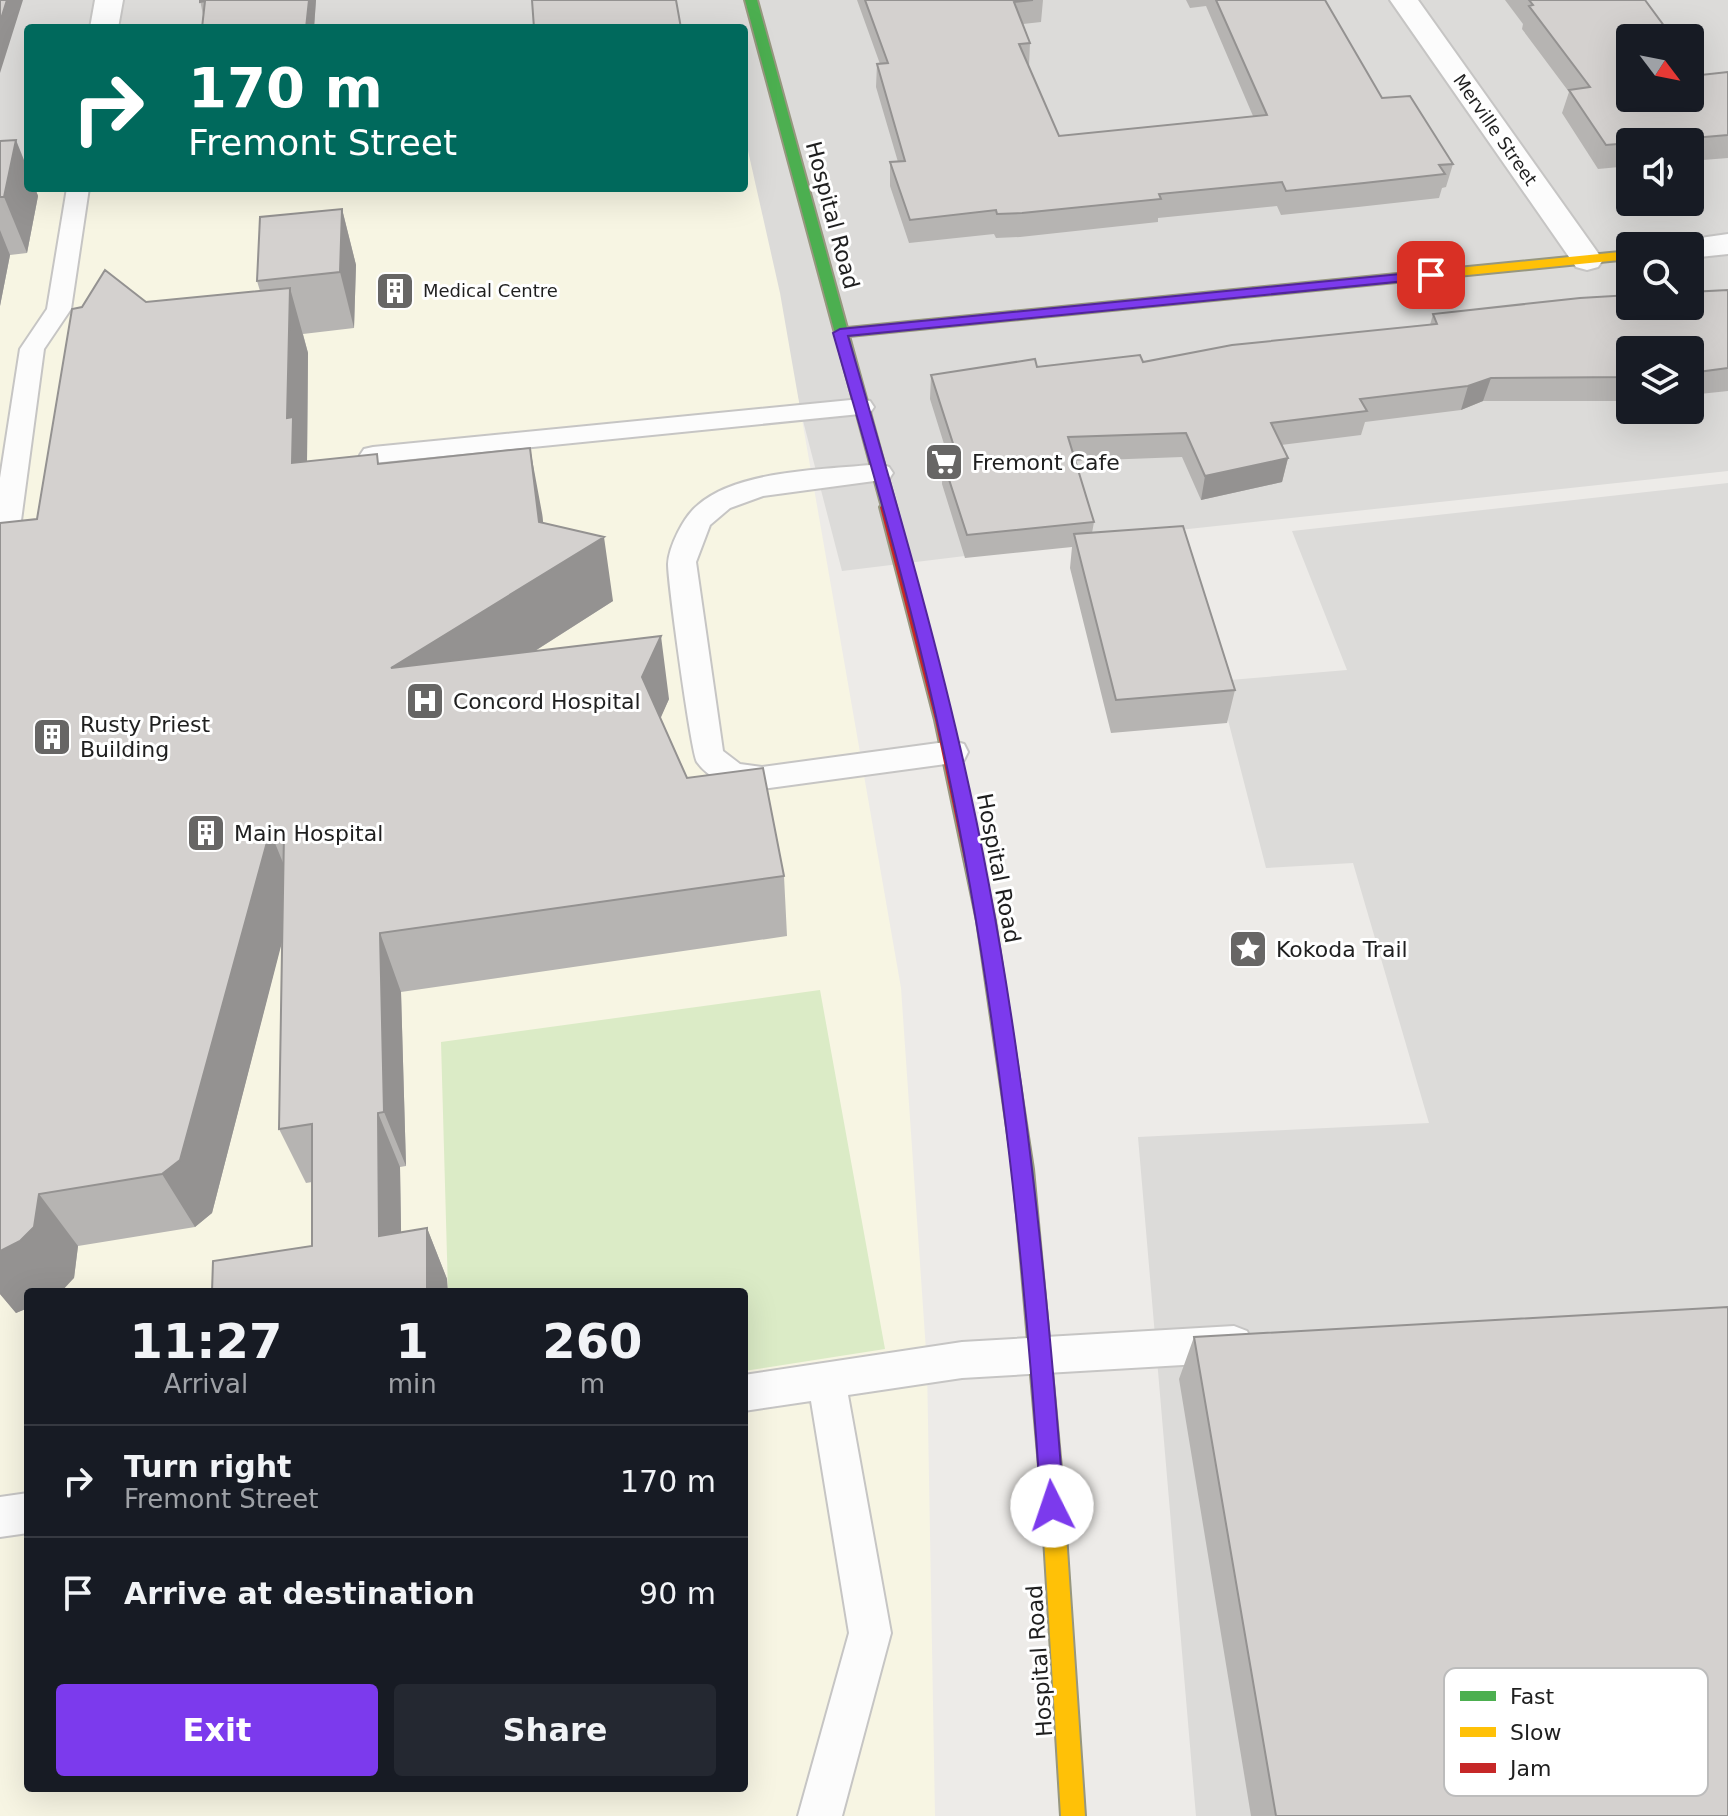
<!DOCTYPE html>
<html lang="en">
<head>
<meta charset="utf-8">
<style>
  :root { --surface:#171b24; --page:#242831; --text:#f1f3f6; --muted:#9ea1a6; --line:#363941; --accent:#7c3aed }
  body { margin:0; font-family:"DejaVu Sans",sans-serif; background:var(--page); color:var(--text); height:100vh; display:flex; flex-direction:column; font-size:30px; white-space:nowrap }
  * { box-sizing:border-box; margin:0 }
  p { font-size:26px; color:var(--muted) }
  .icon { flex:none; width:44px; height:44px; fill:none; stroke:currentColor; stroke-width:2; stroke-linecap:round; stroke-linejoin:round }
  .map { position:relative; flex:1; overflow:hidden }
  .sheet { position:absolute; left:24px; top:1288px; width:724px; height:504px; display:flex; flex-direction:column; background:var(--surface); border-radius:8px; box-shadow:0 8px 32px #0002 }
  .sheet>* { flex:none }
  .hud { position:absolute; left:24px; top:24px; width:724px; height:168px; border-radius:8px; box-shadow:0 8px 32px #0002; background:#00695c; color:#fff; overflow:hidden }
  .needle { width:52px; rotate:122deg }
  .fabs { position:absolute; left:1616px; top:24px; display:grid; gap:16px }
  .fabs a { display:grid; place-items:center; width:88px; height:88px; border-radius:8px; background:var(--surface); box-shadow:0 8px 32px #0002; font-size:40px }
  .pin { position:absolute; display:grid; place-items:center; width:68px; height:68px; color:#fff; margin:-34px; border-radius:16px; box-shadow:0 4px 12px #0006 }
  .me { position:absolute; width:88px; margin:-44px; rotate:356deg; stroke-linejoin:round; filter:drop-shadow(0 0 6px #0008) }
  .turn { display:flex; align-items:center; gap:28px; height:168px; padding:0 32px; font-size:36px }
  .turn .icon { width:104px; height:104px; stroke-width:2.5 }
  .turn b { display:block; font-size:56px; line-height:68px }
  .eta { display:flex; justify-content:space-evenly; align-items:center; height:136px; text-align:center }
  .eta b { font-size:48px; font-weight:800; line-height:56px }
  .button { display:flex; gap:16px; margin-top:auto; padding:16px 32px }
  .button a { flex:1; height:92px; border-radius:8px; background:var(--accent); color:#fff; font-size:32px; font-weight:800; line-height:92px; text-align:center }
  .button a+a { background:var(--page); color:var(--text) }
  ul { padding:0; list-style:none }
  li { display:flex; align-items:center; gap:24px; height:112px; padding:0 32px; border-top:2px solid var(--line) }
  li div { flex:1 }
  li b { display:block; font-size:30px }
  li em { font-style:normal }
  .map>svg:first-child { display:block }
  .residential { fill:#dcdbd9; fill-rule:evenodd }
  .education { fill:#f7f5e3; fill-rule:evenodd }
  .grass { fill:#dbebc6 }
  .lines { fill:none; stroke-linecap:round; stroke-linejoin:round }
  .lane-casing { stroke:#c6c5c4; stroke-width:4 }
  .street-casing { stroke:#c6c5c4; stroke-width:4 }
  .fast-casing { stroke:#97977f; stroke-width:4 }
  .slow-casing { stroke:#97977f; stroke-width:4 }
  .jam-casing { stroke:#97977f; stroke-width:4 }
  .lane { fill:#fcfcfc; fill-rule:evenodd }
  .street { fill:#fcfcfc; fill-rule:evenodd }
  .fast { fill:#4caf50; fill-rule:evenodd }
  .slow { fill:#ffc107; fill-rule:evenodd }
  .jam { fill:#c62828; fill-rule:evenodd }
  .wall { fill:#b6b4b2 }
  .shaded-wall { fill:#949291 }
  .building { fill:#d4d1cf; stroke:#949291; stroke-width:2 }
  .route { fill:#7c3aed; stroke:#51269a; stroke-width:2 }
  .labels { text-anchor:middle; stroke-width:6; stroke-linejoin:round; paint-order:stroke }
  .far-street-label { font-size:18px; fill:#1f1f1f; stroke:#fff }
  .far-poi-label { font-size:18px; fill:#1f1f1f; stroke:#fff; text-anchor:start }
  .street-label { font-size:22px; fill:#1f1f1f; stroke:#fff }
  .poi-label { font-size:22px; fill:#1f1f1f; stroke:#fff; text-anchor:start }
  .key { fill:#fff; stroke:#bcbcbc; stroke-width:2 }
  .key-label { font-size:22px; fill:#1f1f1f }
</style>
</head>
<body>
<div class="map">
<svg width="1728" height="1816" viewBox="0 0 1728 1816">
  <rect width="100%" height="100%" fill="#edebe8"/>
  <path class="residential" d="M 0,0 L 1728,0 L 1728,471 L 1179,530 L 842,571 L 801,413 L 744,134 L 744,28 L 28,28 L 28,178 L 0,180 ZM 1630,38 L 1690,38 L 1690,98 L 1630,98 ZM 1630,142 L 1690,142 L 1690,202 L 1630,202 ZM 1630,246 L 1690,246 L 1690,306 L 1630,306 ZM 1630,350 L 1690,350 L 1690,410 L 1630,410 Z
    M 1728,483 L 1728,1816 L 1196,1816 L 1138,1137 L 1429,1123 L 1353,863 L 1266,868 L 1218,681 L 1347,670 L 1292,531 Z"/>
  <path class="education" d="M 744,133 L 780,293 L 901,988 L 927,1365 L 935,1816 L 0,1816 L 0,180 L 28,188 L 744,188 ZM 28,1292 L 744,1292 L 744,1788 L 28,1788 Z"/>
  <path class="grass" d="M 820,990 L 885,1349 L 744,1371 L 744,1292 L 448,1292 L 441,1042 Z"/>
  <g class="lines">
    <g class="lane-casing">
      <path id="lane" d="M 67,188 L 89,188 L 71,309 L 44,349 L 20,528 L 16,534 L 0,538 L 0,478 L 20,349 L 47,309 Z
        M 861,399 L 870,401 L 874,407 L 870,413 L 373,463 L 364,461 L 360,455 L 364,449 L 373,447 Z
        M 880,464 L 889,467 L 893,473 L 889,479 L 763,496 L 730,508 L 710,525 L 696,562 L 723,751 L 740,764 L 762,767 L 953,741 L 964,744 L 968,752 L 964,760 L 953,763 L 762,789 C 738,788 712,783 697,762 C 691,752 668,583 668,564 C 669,546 684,516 698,505 C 739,469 828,470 880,464 Z
        M 1234,1326 L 1247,1331 L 1253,1344 L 1247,1357 L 1234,1362 L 962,1378 L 848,1395 L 891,1633 L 842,1816 L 798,1816 L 849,1633 L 811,1401 L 744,1411 L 744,1375 L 962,1342 Z
        M 28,1493 L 28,1533 L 0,1537 L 0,1497 Z"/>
    </g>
    <g class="street-casing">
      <path id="street" d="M 95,0 L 123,0 L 118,28 L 90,28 Z
        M 1390,0 L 1418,0 L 1603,260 L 1598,267 L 1587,270 L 1576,267 Z
        M 1728,234 L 1728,254 L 1690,258 L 1690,246 L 1675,246 L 1679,241 Z"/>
    </g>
    <g class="fast-casing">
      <path id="fast" d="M 745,0 L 757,0 L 847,328 L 1254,288 L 1261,292 L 1254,296 L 849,336 L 896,507 L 893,511 L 883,511 Z
        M 986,914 L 992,916 L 995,921 L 1033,1169 L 1063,1489 L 1060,1497 L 1052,1500 L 1044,1497 L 1041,1489 L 1013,1169 L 977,921 L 980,916 Z"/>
    </g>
    <g class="slow-casing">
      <path id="slow" d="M 1630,251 L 1630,259 L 1254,296 L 1247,292 L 1254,288 Z
        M 1052,1478 L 1060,1481 L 1063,1489 L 1085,1816 L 1061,1816 L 1041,1489 L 1044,1481 Z"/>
    </g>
    <g class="jam-casing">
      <path id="jam" d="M 888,502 L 896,507 L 951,720 L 995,921 L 992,926 L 980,926 L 977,921 L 935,720 L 880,507 Z"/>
    </g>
    <use href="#lane" class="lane"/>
    <use href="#street" class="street"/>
    <use href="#fast" class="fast"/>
    <use href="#slow" class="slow"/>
    <use href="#jam" class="jam"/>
  </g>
  <path class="wall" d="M 200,0 L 316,0 L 314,28 L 202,28 L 203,15 Z
    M 857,0 L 1043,0 L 1041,22 L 1023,24 L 1030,43 L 1029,66 L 1059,136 L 1253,116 L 1206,6 L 1190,8 L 1186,0 L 1325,0 L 1382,98 L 1453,164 L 1446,187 L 1442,188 L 1439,198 L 1358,207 L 1281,215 L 1277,206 L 1158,218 L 1158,222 L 1020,237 L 996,238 L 994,234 L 909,243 L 890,186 L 890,162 L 898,162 L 876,87 L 877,64 L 880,64 Z
    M 1505,0 L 1645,0 L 1701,75 L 1728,72 L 1728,158 L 1690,161 L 1690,142 L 1630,142 L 1630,166 L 1598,169 L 1562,113 L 1569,92 L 1522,29 L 1523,24 Z
    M 0,141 L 28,170 L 38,196 L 27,253 L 10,255 L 0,306 Z
    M 342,209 L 356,265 L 354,328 L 303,334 L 308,353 L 307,461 L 380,464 L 542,513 L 543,523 L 613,601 L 535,651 L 669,699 L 660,718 L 687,778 L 784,876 L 787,936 L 401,992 L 406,1166 L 400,1167 L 401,1232 L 427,1228 L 447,1279 L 312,1246 L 312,1182 L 306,1183 L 279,1129 L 282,940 L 212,1213 L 195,1227 L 78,1246 L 74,1278 L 28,1292 L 28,1308 L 16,1313 L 0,1294 L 0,523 L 37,519 L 146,302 L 260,291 L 257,281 Z
    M 1728,290 L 1728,391 L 1690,395 L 1690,350 L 1630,350 L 1630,401 L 1483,401 L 1461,410 L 1365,422 L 1361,435 L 1281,445 L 1288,458 L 1282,482 L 1201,500 L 1182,457 L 1075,461 L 1094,522 L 1092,533 L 1235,690 L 1227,723 L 1111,733 L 1070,568 L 1072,547 L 965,558 L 942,484 L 943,461 L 949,460 L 930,399 L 931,375 L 1037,367 L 1143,362 L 1430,325 L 1433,314 Z
    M 1194,1337 L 1728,1816 L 1251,1816 L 1179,1379 Z"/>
  <path class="shaded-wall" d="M 7,0 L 23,0 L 0,73 L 0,22 Z
    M 309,0 L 316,0 L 314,28 L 306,28 Z
    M 16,140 L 28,170 L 28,188 L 35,188 L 38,196 L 27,253 L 4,197 Z
    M 342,209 L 356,265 L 354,328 L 340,272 Z
    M 0,230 L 10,255 L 0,306 Z
    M 290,288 L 308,353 L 307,462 L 292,463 L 287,418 Z
    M 1491,378 L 1483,401 L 1461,410 L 1468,386 Z
    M 530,448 L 542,513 L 549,571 L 604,537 L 613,601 L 409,731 L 391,668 L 539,522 Z
    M 1288,458 L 1282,482 L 1201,500 L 1205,476 Z
    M 661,636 L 669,699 L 651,740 L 642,677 Z
    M 270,831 L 295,892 L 212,1213 L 195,1227 L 162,1174 Z
    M 380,933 L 401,992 L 406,1166 L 384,1112 Z
    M 378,1113 L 400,1167 L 402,1287 L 379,1236 Z
    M 39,1194 L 78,1246 L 74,1278 L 61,1292 L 28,1292 L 28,1308 L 16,1313 L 0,1294 L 0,1251 Z
    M 427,1228 L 447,1279 L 448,1292 L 427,1292 Z"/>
  <path class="building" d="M 0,0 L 7,0 L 0,22 Z
    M 200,0 L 309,0 L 306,28 L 202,28 L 205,1 L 200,2 Z
    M 532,0 L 676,0 L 681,28 L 534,28 Z
    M 865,0 L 1033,0 L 1014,2 L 1030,43 L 1019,44 L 1059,136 L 1267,115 L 1216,0 L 1325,0 L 1382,98 L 1410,96 L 1453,164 L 1439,165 L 1445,174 L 1364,183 L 1286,191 L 1282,182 L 1159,194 L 1161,199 L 1022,213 L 997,214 L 996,210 L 910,220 L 890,162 L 905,161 L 877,64 L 888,63 Z
    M 1529,0 L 1645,0 L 1673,38 L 1630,38 L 1630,98 L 1690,98 L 1690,60 L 1701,75 L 1728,72 L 1728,135 L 1646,142 L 1630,142 L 1630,143 L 1606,145 L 1569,90 L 1590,87 L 1529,6 L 1533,5 Z
    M 16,140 L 4,197 L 0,197 L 0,141 Z
    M 342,209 L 340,272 L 257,281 L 260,217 Z
    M 105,270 L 146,302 L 290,288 L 287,418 L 293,417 L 292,463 L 377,454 L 378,464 L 530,448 L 539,522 L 604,537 L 391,668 L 661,636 L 642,677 L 687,778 L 763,768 L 784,876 L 380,933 L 384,1112 L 378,1113 L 379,1236 L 427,1228 L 427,1292 L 212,1292 L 213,1261 L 312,1246 L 312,1124 L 279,1129 L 284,833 L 270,831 L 180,1160 L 162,1174 L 39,1194 L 34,1227 L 20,1241 L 0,1251 L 0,523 L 37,519 L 72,309 L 82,307 Z
    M 1728,290 L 1728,368 L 1690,373 L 1690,350 L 1630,350 L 1630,377 L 1491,378 L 1468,386 L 1360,399 L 1367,411 L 1271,423 L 1288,458 L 1205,476 L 1186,433 L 1068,437 L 1094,522 L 967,535 L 943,461 L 958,459 L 931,375 L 1035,359 L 1037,367 L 1140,355 L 1143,362 L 1232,345 L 1437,324 L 1433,314 L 1580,298 L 1630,295 L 1630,306 L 1690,306 L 1690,292 Z
    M 1183,526 L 1235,690 L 1116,700 L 1074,534 Z
    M 1728,1307 L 1728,1816 L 1276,1816 L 1194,1337 Z"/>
  <path class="route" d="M 1431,271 L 1436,272 L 1436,278 L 848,336 C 888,474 929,612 961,751 C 1018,996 1045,1256 1064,1506 L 1060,1514 L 1052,1518 L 1044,1514 L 1041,1506 C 1024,1254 997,1000 944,753 C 914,611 873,472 833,333 L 840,329 Z"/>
  <defs>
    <g id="building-square" transform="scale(2)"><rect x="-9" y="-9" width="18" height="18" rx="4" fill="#676665" stroke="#fff"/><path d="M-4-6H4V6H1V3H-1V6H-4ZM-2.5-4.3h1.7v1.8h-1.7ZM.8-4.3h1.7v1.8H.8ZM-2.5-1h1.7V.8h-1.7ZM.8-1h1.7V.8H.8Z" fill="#fff"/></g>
    <g id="supermarket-square" transform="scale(2)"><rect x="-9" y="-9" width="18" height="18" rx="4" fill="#676665" stroke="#fff"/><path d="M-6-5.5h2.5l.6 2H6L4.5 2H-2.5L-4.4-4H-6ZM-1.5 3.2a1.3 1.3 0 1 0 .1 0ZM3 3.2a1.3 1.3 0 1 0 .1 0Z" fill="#fff"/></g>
    <g id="hospital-square" transform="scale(2)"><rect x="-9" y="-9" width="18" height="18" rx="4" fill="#676665" stroke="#fff"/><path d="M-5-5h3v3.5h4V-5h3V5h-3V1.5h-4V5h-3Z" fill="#fff"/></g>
    <g id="sight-square" transform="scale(2)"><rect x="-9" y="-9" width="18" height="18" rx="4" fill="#676665" stroke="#fff"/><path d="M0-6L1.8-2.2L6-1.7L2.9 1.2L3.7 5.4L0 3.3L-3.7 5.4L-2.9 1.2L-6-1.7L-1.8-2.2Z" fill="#fff"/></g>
  </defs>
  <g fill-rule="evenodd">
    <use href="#building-square" x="395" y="291"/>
    <use href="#supermarket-square" x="944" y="462"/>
    <use href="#hospital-square" x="425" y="701"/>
    <use href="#building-square" x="52" y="737"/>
    <use href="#building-square" x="206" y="833"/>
    <use href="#sight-square" x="1248" y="949"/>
  </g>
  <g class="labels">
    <g class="far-street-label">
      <text transform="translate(1495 130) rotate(55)" y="6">Merville Street</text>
    </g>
    <g class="far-poi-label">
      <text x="423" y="297">Medical Centre</text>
    </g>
    <g class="street-label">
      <text transform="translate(833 215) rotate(75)" y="8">Hospital Road</text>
      <text transform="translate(999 868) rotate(79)" y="8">Hospital Road</text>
      <text transform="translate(1039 1661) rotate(-94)" y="8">Hospital Road</text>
    </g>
    <g class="poi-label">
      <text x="972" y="470">Fremont Cafe</text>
      <text x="453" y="709">Concord Hospital</text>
      <text x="80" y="732">Rusty Priest<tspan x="80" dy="25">Building</tspan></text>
      <text x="234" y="841">Main Hospital</text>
      <text x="1276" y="957">Kokoda Trail</text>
    </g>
  </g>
  <rect x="1444" y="1668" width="264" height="128" rx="12" class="key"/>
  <rect x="1460" y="1691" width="36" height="10" fill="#4caf50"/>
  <rect x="1460" y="1727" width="36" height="10" fill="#ffc107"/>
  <rect x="1460" y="1763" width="36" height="10" fill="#c62828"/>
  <g class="key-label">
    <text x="1510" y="1704">Fast</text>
    <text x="1510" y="1740">Slow</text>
    <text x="1510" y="1776">Jam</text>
  </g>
</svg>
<div class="fabs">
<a><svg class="needle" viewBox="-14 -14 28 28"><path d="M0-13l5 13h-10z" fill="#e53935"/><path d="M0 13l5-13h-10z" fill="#9ea1a6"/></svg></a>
<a><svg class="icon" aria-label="sound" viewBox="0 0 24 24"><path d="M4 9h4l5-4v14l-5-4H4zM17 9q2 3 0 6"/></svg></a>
<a><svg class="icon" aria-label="search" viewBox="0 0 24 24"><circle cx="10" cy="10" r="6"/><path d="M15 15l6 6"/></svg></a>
<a><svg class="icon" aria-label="layers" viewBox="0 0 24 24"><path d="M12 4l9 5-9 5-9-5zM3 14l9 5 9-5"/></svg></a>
</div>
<div class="pin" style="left:1431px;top:275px;background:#d93025"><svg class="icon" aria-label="arrive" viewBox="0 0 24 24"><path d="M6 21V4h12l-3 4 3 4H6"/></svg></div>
<svg class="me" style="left:1052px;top:1506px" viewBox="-20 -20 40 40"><circle r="19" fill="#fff"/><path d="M0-13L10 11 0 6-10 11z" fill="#7c3aed"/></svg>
<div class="hud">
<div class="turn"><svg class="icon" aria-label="right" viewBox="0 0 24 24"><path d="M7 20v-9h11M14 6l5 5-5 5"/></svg><div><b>170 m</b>Fremont Street</div></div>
</div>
<section class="sheet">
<div class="eta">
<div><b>11:27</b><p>Arrival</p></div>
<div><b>1</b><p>min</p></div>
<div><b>260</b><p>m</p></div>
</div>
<ul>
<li><svg class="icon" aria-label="right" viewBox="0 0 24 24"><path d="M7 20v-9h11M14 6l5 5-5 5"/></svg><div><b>Turn right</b><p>Fremont Street</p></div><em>170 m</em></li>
<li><svg class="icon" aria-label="arrive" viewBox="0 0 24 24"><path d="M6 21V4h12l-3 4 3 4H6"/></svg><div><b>Arrive at destination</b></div><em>90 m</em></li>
</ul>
<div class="button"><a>Exit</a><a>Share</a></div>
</section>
</div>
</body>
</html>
